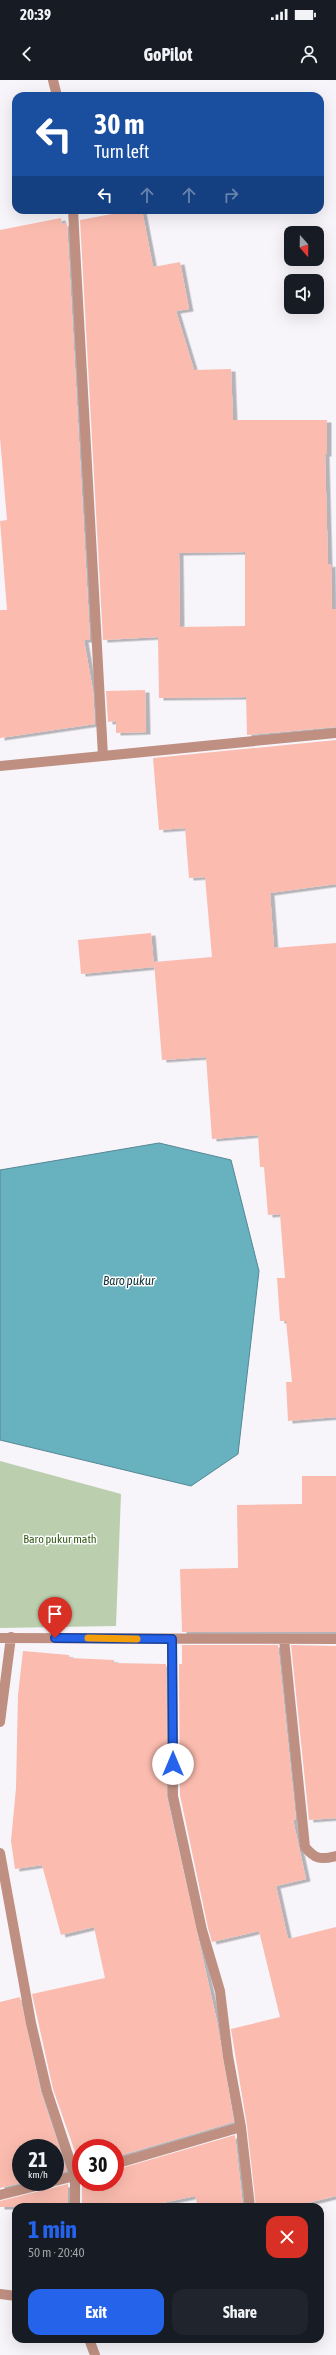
<!DOCTYPE html>
<html lang="en">
<head>
<meta charset="utf-8">
<style>
  :root { --surface:#171b24; --page:#20242c; --text:#f1f3f6; --muted:#9ea1a6; --accent:#2563eb }
  body { margin:0; font-family:"Asap Condensed",sans-serif; background:var(--page); color:var(--text); height:100vh; display:flex; flex-direction:column; font-size:15px; white-space:nowrap }
  * { box-sizing:border-box; margin:0 }
  p { font-size:13px; color:var(--muted) }
  .icon { flex:none; width:22px; height:22px; fill:none; stroke:currentColor; stroke-width:2; stroke-linecap:round; stroke-linejoin:round }
  .map { position:relative; flex:1; overflow:hidden }
  .sheet { position:absolute; left:12px; top:2123px; width:312px; height:140px; display:flex; flex-direction:column; background:var(--surface); border-radius:12px; box-shadow:0 4px 16px #0002 }
  .sheet>* { flex:none }
  .top-card { position:absolute; left:12px; top:12px; width:312px; height:122px; border-radius:12px; box-shadow:0 4px 16px #0002; background:#1a4fa0; color:#fff; overflow:hidden }
  .needle { width:26px; rotate:160deg }
  .fabs { position:absolute; left:284px; top:146px; display:grid; gap:8px }
  .fabs a { display:grid; place-items:center; width:40px; height:40px; border-radius:8px; background:var(--surface); box-shadow:0 4px 16px #0002; font-size:20px }
  .speed { position:absolute; left:12px; top:2059px; display:flex; gap:8px; font-size:20px; font-weight:700; text-align:center }
  .speed>* { display:grid; place-content:center; width:52px; height:52px; border-radius:50%; background:var(--surface); box-shadow:0 4px 16px #0002; line-height:1 }
  .speed small { font-size:10px; font-weight:400 }
  .speed .limit { border:6px solid #d22; background:#fff; color:#111 }
  .pin { position:absolute; display:grid; place-items:center; width:34px; height:34px; color:#fff; margin:-41px -17px; border-radius:50% 50% 50% 0; rotate:-45deg; box-shadow:0 0 4px #0007 }
  .pin .icon { rotate:45deg }
  .me { position:absolute; width:44px; margin:-22px; rotate:0deg; stroke-linejoin:round; filter:drop-shadow(0 0 3px #0008) }
  .turn { display:flex; align-items:center; gap:14px; height:84px; padding:0 16px; font-size:18px }
  .turn .icon { width:52px; height:52px; stroke-width:2.5 }
  .turn b { display:block; font-size:28px; line-height:34px }
  .lanes { display:flex; align-items:center; height:38px; padding:0 16px; background:#0003; justify-content:center; gap:20px; direction:ltr }
  .lanes .off { opacity:.35 }
  .round { display:grid; place-items:center; flex:none; width:42px; height:42px; border-radius:12px; background:var(--page) }
  .overview { display:flex; align-items:center; justify-content:space-between; height:68px; padding:0 16px }
  h1 { font-size:24px; font-weight:700; line-height:30px; color:var(--accent) }
  .action { display:flex; gap:8px; margin-top:auto; padding:8px 16px }
  .action a { flex:1; height:46px; border-radius:12px; background:var(--accent); color:#fff; font-size:16px; font-weight:700; line-height:46px; text-align:center }
  .action a+a { background:var(--page); color:var(--text) }
  .status { display:flex; justify-content:space-between; align-items:center; height:28px; padding:0 20px; background:var(--surface); direction:ltr }
  .status svg { height:11px; fill:currentColor }
  header { display:flex; justify-content:space-between; align-items:center; height:52px; padding:0 16px; background:var(--surface); font-size:18px; font-weight:700 }
  .map>svg:first-child { display:block }
  .green { fill:#bbcfaf }
  .water { fill:#68b1bf; stroke:#558794 }
  .building { fill:#fbbcaf; fill-rule:evenodd; filter:url(#shadow) }
  .lines { fill:none; stroke-linecap:round; stroke-linejoin:round }
  .minor { stroke:#bf9082; stroke-width:10 }
  .route-casing { stroke:#184099; stroke-width:10 }
  .route { stroke:#2563eb; stroke-width:7 }
  .slow { stroke:#f59e0b; stroke-width:7 }
  .labels { text-anchor:middle; stroke-width:3; stroke-linejoin:round; paint-order:stroke }
  .park-label { font-size:12px; fill:#365c19; stroke:#fff }
  .water-label { font-size:13px; font-style:italic; fill:#14383f; stroke:#fff }
</style>
</head>
<body>
<div class="status"><b>20:39</b><svg viewBox="0 0 49 12"><path d="M0 12V9h3v3zM5 12V6h3v6zM10 12V3h3v9zM15 12V0h3v12zM26 1h20v11H26zM47 4h2v5h-2z"/></svg></div>
<header><svg class="icon" aria-label="back" viewBox="0 0 24 24"><path d="M15 5l-7 7 7 7"/></svg>GoPilot<svg class="icon" aria-label="person" viewBox="0 0 24 24"><circle cx="12" cy="8" r="4"/><path d="M4 21q1-7 8-7t8 7"/></svg></header>
<div class="map">
<svg width="336" height="2275" viewBox="0 0 336 2275">
  <defs>
    <filter id="shadow"><feDropShadow dx="4.5" dy="2.5" stdDeviation="0" flood-color="#0004"/></filter>
  </defs>
  <rect width="100%" height="100%" fill="#f7f4fa"/>
  <path class="green" d="M 0,1381 L 121,1414 L 116,1546 L 0,1548 Z"/>
  <path class="water" d="M 159,1063 L 231,1080 L 259,1191 L 238,1374 L 191,1406 L 0,1360 L 0,1090 Z"/>
  <path class="building" d="M 133,130 L 142,130 L 153,187 L 180,182 L 189,229 L 176,231 L 194,290 L 231,289 L 233,340 L 327,340 L 327,374 L 325,374 L 328,485 L 331,484 L 332,529 L 336,529 L 336,647 L 247,655 L 246,617 L 159,618 L 158,557 L 103,560 L 80,140 ZM 245,472 L 245,546 L 180,547 L 179,473 Z
    M 61,138 L 62,144 L 67,143 L 90,560 L 84,560 L 93,611 L 95,644 L 0,658 L 0,530 L 7,530 L 0,441 L 7,440 L 0,358 L 0,150 Z
    M 145,610 L 146,652 L 116,653 L 116,641 L 108,642 L 106,611 Z
    M 336,660 L 336,804 L 270,813 L 274,868 L 336,863 L 336,1337 L 288,1341 L 286,1302 L 292,1302 L 286,1241 L 280,1241 L 277,1198 L 285,1198 L 280,1134 L 268,1135 L 264,1087 L 260,1087 L 258,1055 L 212,1059 L 206,977 L 162,980 L 154,882 L 212,877 L 205,797 L 189,798 L 185,748 L 159,750 L 153,678 Z
    M 151,853 L 154,887 L 81,894 L 78,860 Z
    M 302,1396 L 336,1396 L 336,1552 L 182,1552 L 180,1489 L 238,1488 L 237,1425 L 302,1424 Z
    M 182,1565 L 278,1565 L 296,1740 L 293,1740 L 306,1799 L 276,1806 L 288,1859 L 336,1847 L 336,2116 L 291,2127 L 256,2127 L 247,2046 L 231,1949 L 280,1937 L 259,1851 L 212,1862 L 208,1848 L 180,1715 L 179,1584 L 182,1584 Z
    M 291,1565 L 336,1566 L 336,1738 L 309,1740 Z
    M 23,1571 L 69,1575 L 69,1578 L 114,1580 L 114,1583 L 166,1584 L 167,1717 L 217,1942 L 234,2042 L 115,2077 L 115,2068 L 81,2068 L 81,2089 L 53,2009 L 32,1914 L 105,1898 L 94,1847 L 61,1855 L 42,1785 L 15,1789 L 11,1761 L 16,1708 L 18,1615 Z
    M 20,1917 L 41,2012 L 67,2091 L 55,2094 L 55,2068 L 21,2068 L 21,2102 L 25,2102 L 0,2108 L 0,1922 Z
    M 235,2055 L 243,2127 L 198,2127 L 195,2116 L 144,2127 L 82,2127 L 82,2102 L 115,2102 L 115,2090 Z
    M 68,2104 L 68,2127 L 0,2127 L 0,2121 Z"/>
  <g class="lines">
    <path class="minor" d="M 53,0 L 57,16
      M 103,676 L 336,653
      M 0,686 L 103,676 L 73,130
      M 0,1558 L 336,1559
      M 172,1559 L 173,1716 L 202,1850 L 220,1911 L 228,1976 L 241,2047 L 250,2127
      M 284,1559 L 305,1767 C 315,1779 320,1780 336,1776
      M 0,1642 L 11,1557
      M 0,1773 L 31,1943 L 47,2011 L 75,2096 L 55,2101
      M 115,2084 L 241,2047
      M 0,2115 L 52,2102
      M 75,2127 L 75,2096 L 80,2095
      M 0,2214 L 16,2216
      M 89,2259 L 95,2275"/>
  </g>
  <g class="lines">
    <g class="route-casing">
      <path id="route" d="M 55,1558 L 172,1559 L 173,1684"/>
    </g>
    <use href="#route" class="route"/>
    <path class="slow" d="M 88,1558 L 137,1559"/>
  </g>
  <g class="labels">
    <g class="park-label">
      <text x="60" y="1463">Baro pukur math</text>
    </g>
    <g class="water-label">
      <text x="129" y="1205">Baro pukur</text>
    </g>
  </g>
</svg>
<div class="fabs">
<a><svg class="needle" viewBox="-14 -14 28 28"><path d="M0-13l5 13h-10z" fill="#e53935"/><path d="M0 13l5-13h-10z" fill="#9ea1a6"/></svg></a>
<a><svg class="icon" aria-label="sound" viewBox="0 0 24 24"><path d="M4 9h4l5-4v14l-5-4H4zM17 9q2 3 0 6"/></svg></a>
</div>
<div class="speed"><div>21<small>km/h</small></div><div class="limit">30</div></div>
<div class="pin" style="left:55px;top:1558px;background:#d93025"><svg class="icon" aria-label="arrive" viewBox="0 0 24 24"><path d="M6 21V4h12l-3 4 3 4H6"/></svg></div>
<svg class="me" style="left:173px;top:1684px" viewBox="-20 -20 40 40"><circle r="19" fill="#fff"/><path d="M0-13L10 11 0 6-10 11z" fill="#2563eb"/></svg>
<div class="top-card">
<div class="turn"><svg class="icon" aria-label="left" viewBox="0 0 24 24"><path d="M17 20v-9H6M10 6l-5 5 5 5"/></svg><div><b>30 m</b>Turn left</div></div>
<div class="lanes"><svg class="icon" aria-label="left" viewBox="0 0 24 24"><path d="M17 20v-9H6M10 6l-5 5 5 5"/></svg><svg class="icon off" aria-label="ahead" viewBox="0 0 24 24"><path d="M12 20V5M6 11l6-6 6 6"/></svg><svg class="icon off" aria-label="ahead" viewBox="0 0 24 24"><path d="M12 20V5M6 11l6-6 6 6"/></svg><svg class="icon off" aria-label="right" viewBox="0 0 24 24"><path d="M7 20v-9h11M14 6l5 5-5 5"/></svg></div>
</div>
<section class="sheet">
<div class="overview"><div><h1>1 min</h1><p>50 m · 20:40</p></div><a class="round" style="background:#d93025;color:#fff"><svg class="icon" aria-label="close" viewBox="0 0 24 24"><path d="M6 6l12 12M18 6L6 18"/></svg></a></div>
<div class="action"><a>Exit</a><a>Share</a></div>
</section>
</div>
</body>
</html>
